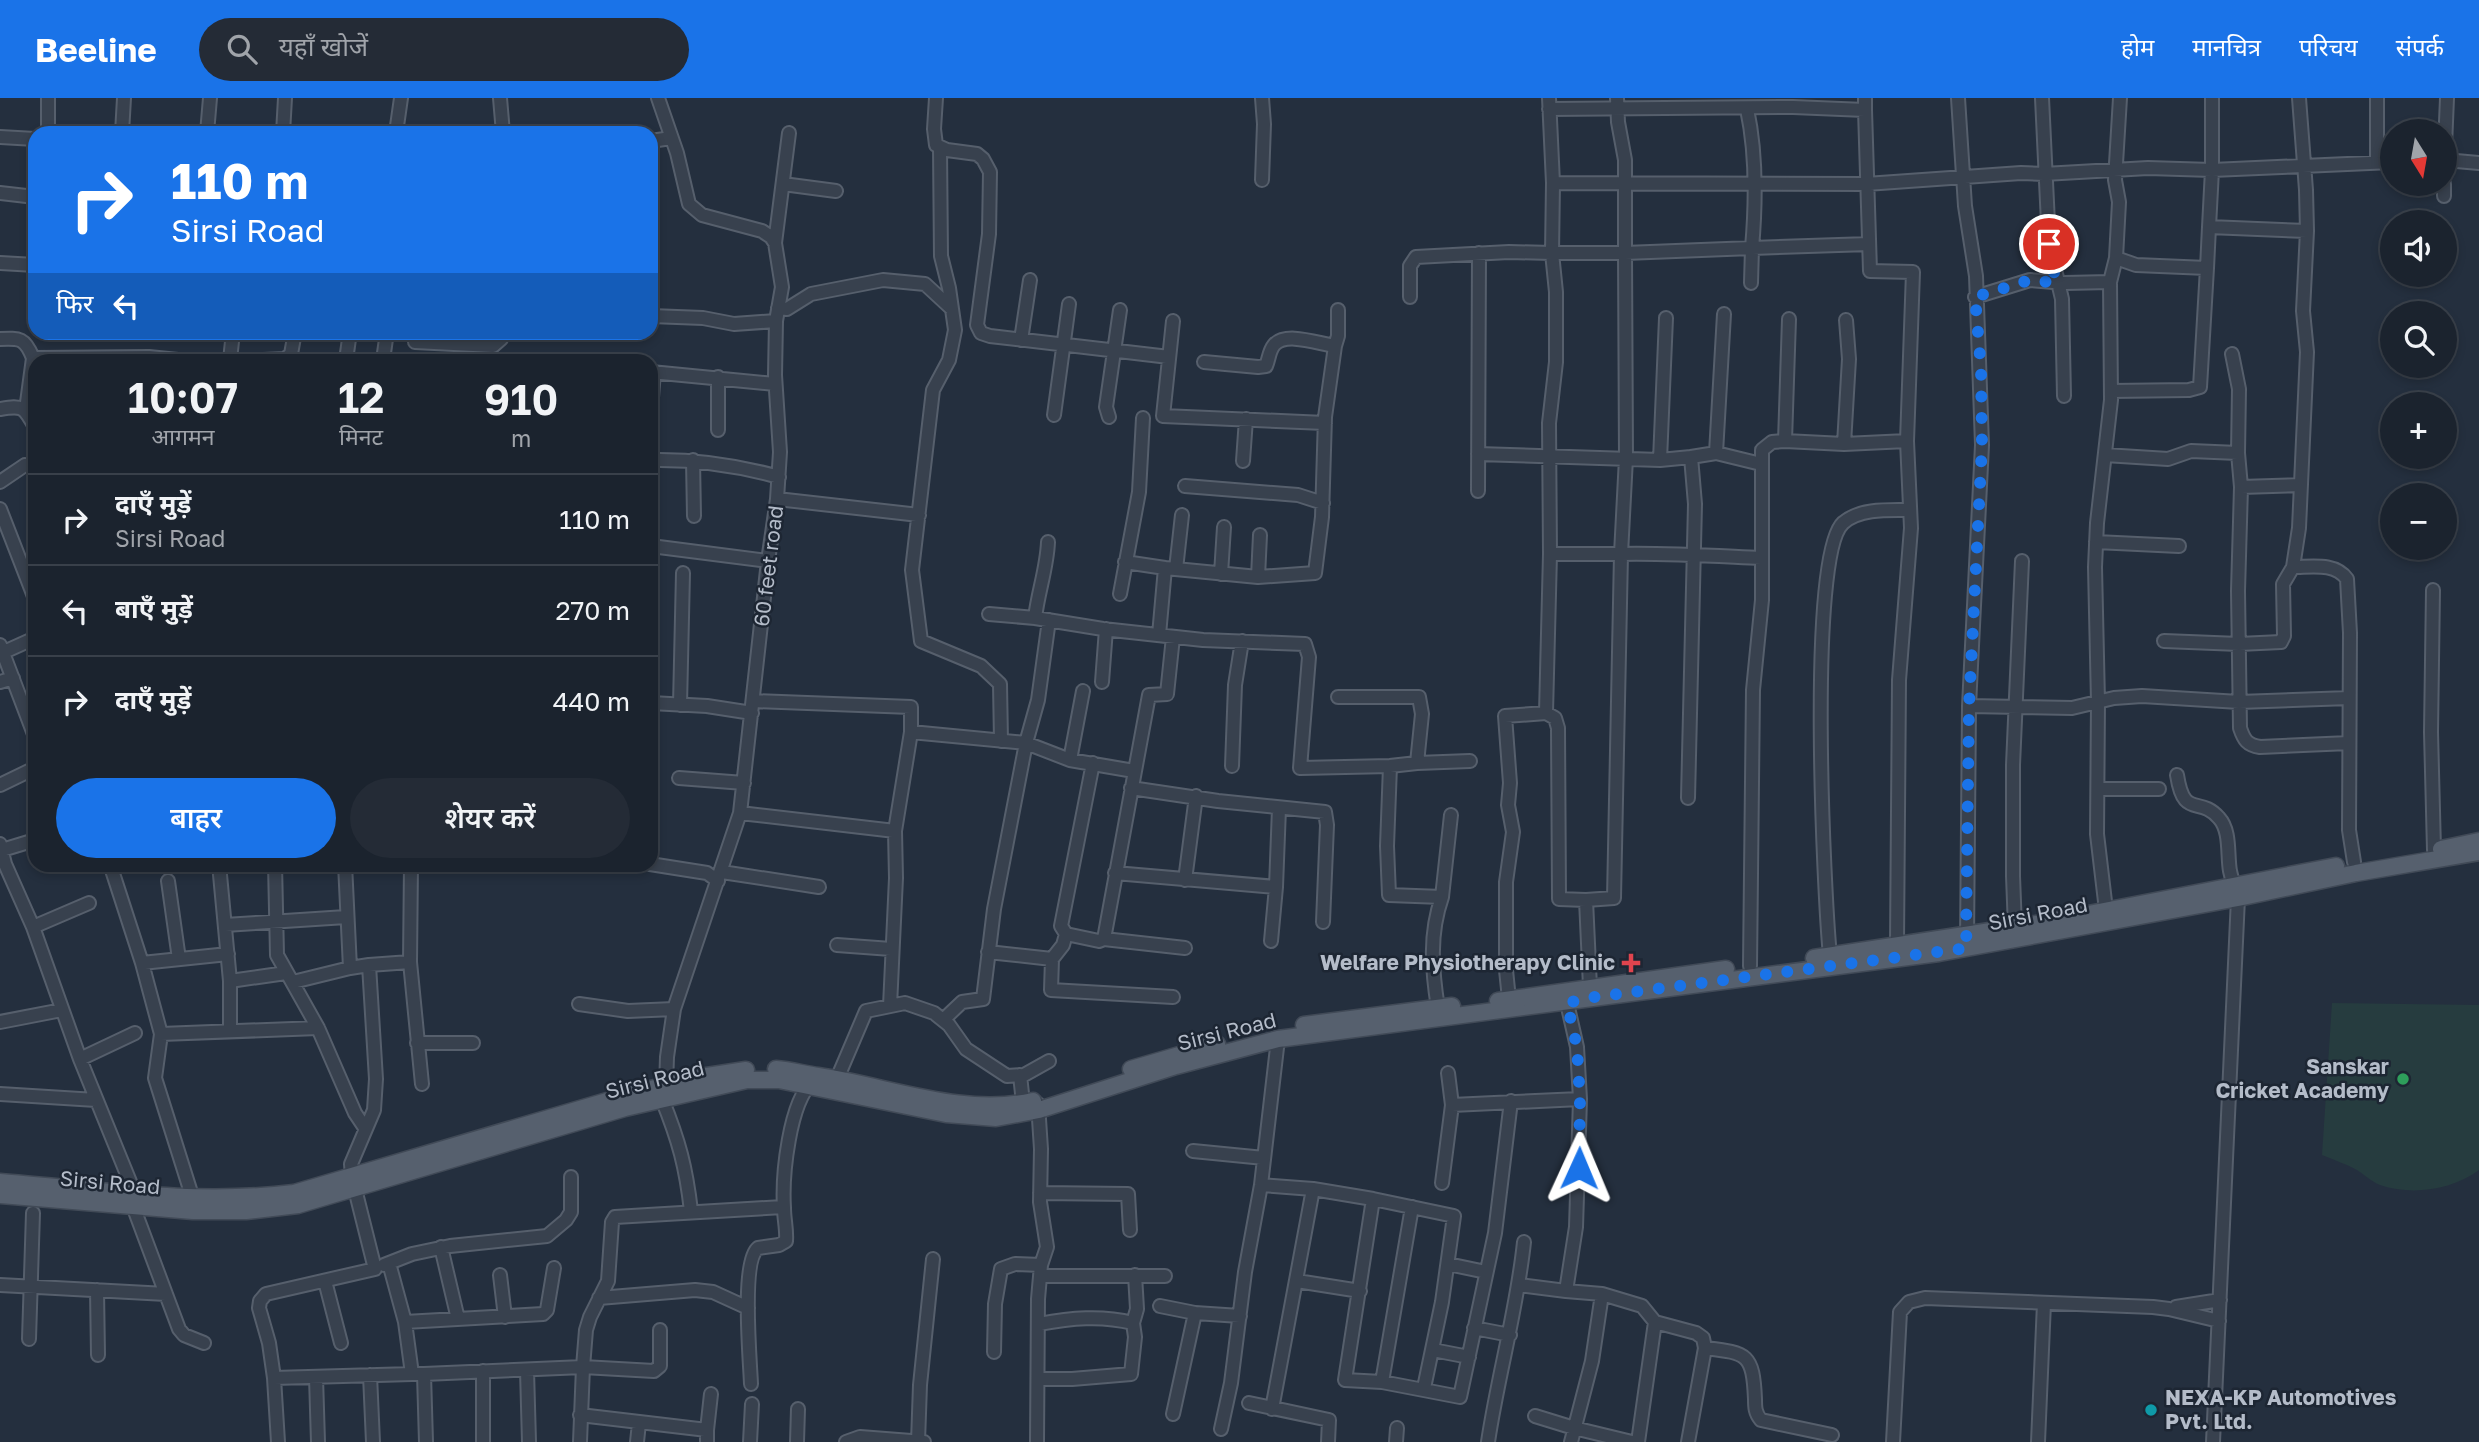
<!DOCTYPE html>
<html lang="hi">
<head>
<meta charset="utf-8">
<style>
  :root { --surface:#1b232e; --page:#242b36; --text:#f1f3f6; --muted:#a0a4aa; --line:#39404a; --accent:#1a73e8 }
  body { margin:0; font-family:"Golos Text","Noto Sans Devanagari",sans-serif; background:var(--page); color:var(--text); height:100vh; display:flex; flex-direction:column; font-size:26px; white-space:nowrap }
  * { box-sizing:border-box; margin:0 }
  p { font-size:23px; color:var(--muted) }
  .icon { flex:none; width:38px; height:38px; fill:none; stroke:currentColor; stroke-width:2; stroke-linecap:round; stroke-linejoin:round }
  .map { position:relative; flex:1; overflow:hidden }
  .panel { position:absolute; left:28px; top:256px; width:630px; height:518px; display:flex; flex-direction:column; background:var(--surface); border-radius:21px; box-shadow:0 4px 10px #0003,0 0 0 2px var(--line) }
  .panel>* { flex:none }
  .banner { position:absolute; left:28px; top:28px; width:630px; height:214px; border-radius:21px; box-shadow:0 4px 10px #0003,0 0 0 2px var(--line); background:#1a73e8; color:#fff; overflow:hidden }
  .needle { width:46px; rotate:169deg }
  .tools { position:absolute; left:2380px; top:21px; display:grid; gap:14px }
  .tools a { display:grid; place-items:center; width:77px; height:77px; border-radius:50%; background:var(--surface); box-shadow:0 4px 10px #0003,0 0 0 2px var(--line); font-size:35px }
  .pin { position:absolute; display:grid; place-items:center; width:60px; height:60px; color:#fff; margin:-30px; border:4px solid #fff; border-radius:50%; box-shadow:0 2px 7px #0007 }
  .me { position:absolute; width:77px; margin:-38px; rotate:1deg; stroke-linejoin:round; filter:drop-shadow(0 0 5px #0008) }
  .turn { display:flex; align-items:center; gap:24px; height:147px; padding:0 28px; font-size:32px }
  .turn .icon { width:91px; height:91px; stroke-width:2.5 }
  .turn b { display:block; font-size:49px; line-height:60px }
  .then { display:flex; align-items:center; height:66px; padding:0 28px; background:#0003; gap:14px; font-size:26px }
  .eta { display:flex; justify-content:space-evenly; align-items:center; height:119px; text-align:center }
  .eta b { font-size:42px; font-weight:600; line-height:49px }
  .cta { display:flex; gap:14px; margin-top:auto; padding:14px 28px }
  .cta a { flex:1; height:80px; border-radius:42px; background:var(--accent); color:#fff; font-size:28px; font-weight:600; line-height:80px; text-align:center }
  .cta a+a { background:var(--page); color:var(--text) }
  ul { padding:0; list-style:none }
  li { display:flex; align-items:center; gap:21px; height:91px; padding:0 28px; border-top:2px solid var(--line) }
  li div { flex:1 }
  li b { display:block; font-size:26px }
  li em { font-style:normal }
  header { display:flex; align-items:center; gap:42px; box-sizing:border-box; height:98px; padding:0 35px; background:var(--accent); color:#fff }
  header strong { font-size:33px }
  nav { display:flex; gap:38px; margin-inline-start:auto; font-size:24px }
  .search { width:490px; height:63px; background:var(--page); display:flex; align-items:center; gap:18px; box-sizing:border-box; padding:0 24px; border-radius:38px; color:var(--muted); font-size:26px }
  .map>svg:first-child { display:block }
  .green { fill:#263c3f }
  .lines { fill:none; stroke-linecap:round; stroke-linejoin:round }
  .minor-casing { stroke:#565f6c; stroke-width:16 }
  .major-casing { stroke:#414a57; stroke-width:19 }
  .minor { stroke:#38414e; stroke-width:12 }
  .major { stroke:#56606e; stroke-width:16 }
  .route { stroke:#1a73e8; stroke-width:12; stroke-dasharray:0 21.6 }
  .health-dot { fill:#e0444e; stroke:#1d2633; stroke-width:2.5 }
  .leisure-dot { fill:#2e9e5b; stroke:#1d2633; stroke-width:2.5 }
  .culture-dot { fill:#0f9aa8; stroke:#1d2633; stroke-width:2.5 }
  .labels { text-anchor:middle; stroke-width:5; stroke-linejoin:round; paint-order:stroke }
  .street-label { font-size:21px; fill:#b4bcc9; stroke:#1d2633 }
  .poi-label { font-size:21px; font-weight:bold; fill:#b4bcc9; stroke:#1d2633; text-anchor:end }
</style>
</head>
<body>
<header>
<strong>Beeline</strong>
<div class="search"><svg class="icon" aria-label="search" viewBox="0 0 24 24"><circle cx="10" cy="10" r="6"/><path d="M15 15l6 6"/></svg>यहाँ खोजें</div>
<nav><a>होम</a><a>मानचित्र</a><a>परिचय</a><a>संपर्क</a></nav>
</header>
<div class="map">
<svg width="2479" height="1344" viewBox="0 0 2479 1344">
  <rect width="100%" height="100%" fill="#242f3e"/>
  <path class="green" d="M 2332,905 L 2479,907 L 2479,1072 C 2452,1092 2412,1098 2380,1087 C 2372,1084 2365,1077 2357,1072 C 2346,1066 2334,1062 2322,1057 Z"/>
  <g class="lines">
    <g class="minor-casing">
      <path id="minor" d="M 48,0 L 48,35
        M 500,0 L 503,35
        M 658,0 L 677,55 L 689,106 L 702,117 L 762,133 L 771,139 L 775,145 L 782,189 L 776,223 L 775,277 L 780,354 L 777,401 L 768,463 L 740,715 L 674,911 L 667,959 L 666,988
        M 936,0 L 934,31 L 936,47 L 947,52 L 977,56 L 983,61 L 990,74 L 989,136 L 977,227 L 981,235 L 990,238 L 1169,259
        M 1262,0 L 1264,26 L 1262,82
        M 1958,0 L 1965,108 L 1976,178 L 1982,347 L 1969,608 L 1967,845
        M 2042,0 L 2049,146 L 2062,201 L 2064,298
        M 2299,0 L 2306,92 L 2307,133 L 2303,213 L 2307,254 L 2299,430 L 2293,469 C 2311,469 2335,464 2347,481 L 2350,535 L 2349,732 L 2354,764
        M 2377,0 L 2377,64
        M 1549,11 L 1793,9 L 1865,12 L 1865,0
        M 1865,12 L 1870,173 L 1913,174 L 1907,343 L 1911,430 L 1899,582 L 1897,847
        M 122,35 L 124,0
        M 207,35 L 210,0
        M 283,35 L 285,0
        M 396,35 L 401,0
        M 0,39 L 35,41
        M 651,43 L 671,40
        M 2445,48 L 2447,0
        M 940,50 L 941,158 L 949,190 L 955,232 L 949,262 L 933,292 L 912,472 L 921,543 L 981,568 L 1000,586 L 1001,643
        M 2445,62 L 2479,65
        M 1553,85 L 1866,86 L 2021,75 L 2044,76 L 2148,70 L 2212,72 L 2392,64
        M 783,86 L 836,93
        M 0,95 L 35,99
        M 2444,98 L 2444,86
        M 2209,129 L 2212,72 L 2212,0
        M 775,145 L 789,35
        M 2116,160 L 2136,167 L 2207,170 L 2209,129 L 2307,133
        M 0,165 L 35,167
        M 1751,185 L 1752,150 L 1869,146
        M 1410,199 L 1410,168 L 1416,159 L 1509,154 L 1552,155 L 1553,85 L 1549,0
        M 1975,199 L 2030,182 L 2065,185 L 2110,184
        M 778,210 L 787,211 L 811,196 L 883,182 L 925,186 L 952,211
        M 651,218 L 703,220 L 734,226 L 776,223
        M 1173,223 L 1163,318 L 1325,325
        M 0,241 C 20,240 25,240 33,260 L 149,259 L 178,262
        M 1021,242 L 1030,182
        M 415,244 L 493,248 L 501,241 L 502,234
        M 2232,256 L 2239,291 L 2238,355 L 2241,389 L 2238,493 L 2240,630 C 2244,642 2247,647 2260,649 L 2349,645
        M 230,262 L 233,234
        M 263,262 L 285,261 L 291,256 L 295,234
        M 346,262 L 350,234
        M 383,262 L 387,234
        M 1204,264 L 1258,269 L 1266,268 C 1269,261 1269,253 1274,247 C 1286,233 1319,246 1335,248
        M 651,274 L 775,286
        M 718,279 L 718,332
        M 2111,293 L 2189,292 L 2200,289 L 2207,170
        M 0,311 C 23,307 24,309 35,329
        M 26,312 L 33,260
        M 651,312 L 654,274
        M 1054,317 L 1069,206
        M 1109,319 L 1106,309 L 1120,212
        M 1785,343 L 1789,221
        M 1844,346 L 1849,261 L 1846,222
        M 1716,355 L 1761,366
        M 1478,356 L 1660,362 L 1691,359
        M 2105,357 L 2168,361 L 2191,353 L 2238,355
        M 651,362 C 695,361 736,367 779,379
        M 693,362 L 694,418
        M 1660,362 L 1666,220
        M 1243,363 L 1246,321
        M 0,384 L 25,367
        M 1185,388 L 1298,397 L 1323,405
        M 2241,389 L 2301,387
        M 1478,393 L 1479,155
        M 777,401 L 919,417
        M 0,411 L 35,501
        M 1048,444 C 1047,470 1038,494 1035,520 L 1103,531 L 1203,542 L 1305,546 L 1309,559 L 1300,670 L 1390,668 L 1417,665 L 1422,616 L 1419,599 L 1338,599
        M 2096,444 L 2179,448
        M 651,448 L 768,463
        M 1550,456 L 1621,456 L 1626,360 L 1625,155 L 1752,150 C 1756,104 1757,57 1747,11
        M 1125,464 L 1165,470
        M 1176,471 L 1182,417
        M 1221,476 L 1224,429
        M 1258,479 L 1260,437
        M 2433,492 L 2431,634 L 2434,752
        M 1120,496 L 1139,394 L 1143,320
        M 989,516 L 1035,520
        M 1159,537 L 1165,470 L 1258,479 L 1315,475 L 1322,419 L 1325,319 L 1335,248 L 1338,238 L 1338,212
        M 1173,539 L 1167,596 L 1149,597 L 1104,841 L 1185,850
        M 2164,543 L 2239,546 L 2281,544 L 2284,538 L 2283,486 L 2293,469
        M 0,547 L 35,639
        M 4,554 L 35,540
        M 0,584 L 13,580
        M 1102,584 L 1106,531
        M 753,603 L 911,609 L 911,634 L 895,733 L 896,780 L 890,908
        M 651,605 L 707,608 L 752,615
        M 680,607 L 683,475
        M 1969,608 L 2072,610 L 2114,600 L 2142,598 L 2239,604 L 2349,600
        M 1546,615 L 1550,456 L 1549,325 L 1556,264 L 1556,194 L 1552,155 L 1625,155 L 1625,62 L 1618,24 L 1617,0
        M 911,634 L 1026,645 L 1070,662 L 1134,673
        M 1070,662 L 1083,593
        M 1417,665 L 1470,663
        M 1232,668 L 1235,587 L 1242,543
        M 1390,668 L 1387,748 L 1389,797 L 1442,799 C 1429,836 1432,872 1438,910
        M 2177,677 C 2184,722 2199,697 2219,720 C 2231,733 2227,757 2230,773 C 2232,782 2235,791 2238,800 L 2213,1344
        M 679,680 L 744,685
        M 0,687 L 35,670
        M 1131,690 L 1218,703 L 1325,714 L 1327,727 L 1323,824
        M 2098,691 L 2159,691
        M 1688,700 L 1695,406 L 1691,359 L 1716,355 L 1724,216
        M 740,715 L 895,733
        M 0,746 L 5,766 L 33,829 L 80,961 L 135,1096
        M 2,752 L 35,742
        M 110,766 L 142,865 L 161,936 L 155,980 L 193,1101
        M 219,766 L 230,883 L 230,932
        M 275,766 L 277,857 L 318,930 L 355,1015 L 365,1030
        M 650,766 L 707,775 L 718,783
        M 722,774 L 819,789
        M 1115,775 L 1276,789 L 1279,710
        M 1185,782 L 1196,698
        M 168,783 L 179,861
        M 1442,799 L 1451,717
        M 2106,812 L 2097,736 L 2098,604 L 2095,469 L 2097,425 L 2111,302 L 2110,184 L 2116,160 L 2119,104 L 2115,82 L 2120,0
        M 225,827 L 346,819
        M 33,829 L 89,805
        M 2015,830 L 2013,778 L 2013,667 L 2022,463
        M 1066,836 L 1099,843 L 1104,841
        M 1271,843 L 1276,789
        M 837,847 L 891,851
        M 988,854 L 1052,861 L 1063,847 L 1066,836 L 1061,828 L 1093,665
        M 1830,858 C 1824,796 1807,458 1843,425 C 1860,410 1889,412 1910,412
        M 1052,861 L 1051,892 L 1173,899
        M 410,864 L 422,986
        M 142,865 L 228,856
        M 369,867 L 410,864 L 411,766
        M 1750,868 L 1753,592 L 1762,502 L 1762,352 L 1772,344 L 1785,343 L 1844,346 L 1907,343
        M 230,883 L 286,875
        M 293,884 L 350,870
        M 1590,889 L 1586,802 L 1614,800 L 1621,456 C 1668,455 1715,458 1761,460
        M 1509,901 L 1506,872 L 1506,784 L 1513,734 L 1508,707 L 1510,685 L 1505,618 L 1546,615 L 1555,620 L 1558,630 L 1559,801 L 1586,802
        M 1567,905 L 1577,949 L 1580,1001 L 1576,1129 L 1566,1193 L 1602,1196 L 1642,1208 L 1655,1224 L 1696,1235 L 1703,1240 L 1705,1250 L 1688,1344
        M 579,906 L 628,913 L 674,911
        M 943,922 L 962,904 L 983,901 L 994,811 L 1026,645 L 1038,602 L 1049,522
        M 0,924 L 62,912
        M 161,936 L 318,930
        M 417,945 L 473,945
        M 80,961 L 135,935
        M 1448,975 L 1452,1007
        M 1020,977 L 1023,1005
        M 837,981 L 866,913 L 905,905 L 934,915 L 949,927 L 966,951 L 1007,978 L 1024,977 L 1049,963
        M 0,996 L 96,1002
        M 662,1001 C 679,1043 686,1069 691,1113
        M 1193,1053 L 1264,1060
        M 1442,1085 L 1452,1007 L 1580,1001
        M 1261,1087 L 1313,1091
        M 1040,1095 L 1128,1096 L 1130,1132
        M 1373,1101 L 1345,1282 L 1382,1284 L 1460,1299 L 1495,1135 L 1511,1003
        M 133,1108 L 179,1231 L 184,1237 L 204,1245
        M 441,1149 L 458,1221
        M 389,1165 L 412,1156 L 450,1148 L 547,1138 L 566,1122 L 571,1114 L 571,1079
        M 1448,1166 L 1486,1174
        M 384,1167 L 389,1165 L 405,1224 L 412,1276 L 424,1276 L 426,1344
        M 500,1177 L 505,1219
        M 1041,1178 L 1165,1178
        M 325,1183 L 341,1245
        M 1297,1183 L 1360,1193
        M 0,1187 L 166,1196
        M 1519,1187 L 1566,1193
        M 97,1192 L 98,1257
        M 599,1200 L 695,1192 L 713,1194 L 748,1210
        M 1160,1208 L 1195,1215
        M 2176,1209 L 2220,1202
        M 405,1224 L 543,1216 L 547,1212 L 554,1170
        M 1133,1225 L 1137,1211 L 1135,1177
        M 1039,1226 C 1071,1220 1101,1217 1133,1225 L 1135,1239 L 1131,1276 L 1072,1281 L 1039,1281
        M 1474,1230 L 1510,1237
        M 660,1232 L 660,1268 L 654,1273 L 583,1269 L 586,1232 L 590,1219 L 608,1183 L 612,1124 L 615,1119 L 783,1109
        M 29,1241 L 33,1115
        M 1705,1250 C 1747,1255 1753,1255 1755,1301 C 1755,1309 1755,1315 1761,1322 L 1832,1337
        M 1433,1252 L 1469,1259
        M 994,1254 L 995,1206 L 1001,1171 L 1015,1166 L 1041,1167
        M 527,1272 L 529,1344
        M 424,1276 L 583,1269 L 580,1344
        M 370,1277 L 373,1344
        M 316,1279 L 318,1344
        M 274,1280 L 412,1276
        M 1382,1284 L 1412,1109
        M 751,1286 C 750,1261 741,1163 758,1150 L 779,1147 L 786,1143 C 787,1132 784,1121 784,1110 C 782,1078 789,1004 813,983
        M 1249,1305 L 1329,1322 L 1328,1344
        M 1272,1311 L 1313,1091 L 1373,1101 L 1454,1118 L 1442,1204 L 1424,1290
        M 1173,1316 L 1195,1215 L 1240,1218
        M 580,1317 L 707,1332 L 707,1344
        M 1535,1318 L 1574,1330 L 1632,1344
        M 1221,1331 L 1231,1285 L 1245,1174 L 1261,1087 L 1278,941
        M 707,1332 L 711,1296
        M 278,1344 L 274,1280 L 269,1245 L 259,1210 L 260,1203 L 266,1196 L 375,1171 L 352,1079 L 351,1066 L 374,1012 L 376,981 L 369,867 L 350,870 L 345,766
        M 483,1344 L 483,1273
        M 637,1344 L 639,1325
        M 750,1344 L 752,1306
        M 797,1344 L 798,1311
        M 846,1344 L 860,1339 L 924,1344
        M 918,1344 L 920,1287 L 933,1161
        M 1037,1344 L 1038,1201 L 1041,1167 L 1047,1149 L 1040,1104 L 1041,1051 L 1038,1006
        M 1396,1344 L 1397,1330
        M 1488,1344 C 1498,1277 1517,1212 1524,1144
        M 1571,1344 L 1592,1263 L 1602,1196
        M 1638,1344 L 1655,1224
        M 1893,1344 L 1900,1214 L 1909,1204 L 1925,1200 L 2153,1209 L 2169,1211 L 2219,1223
        M 2038,1344 L 2044,1205"/>
    </g>
    <g class="major-casing">
      <path id="major" d="M 2441,751 L 2479,743
        M 1814,860 L 2042,825 L 2336,768
        M 1498,903 L 1726,871
        M 1304,927 L 1452,908
        M 776,971 C 790,972 804,976 818,978 C 888,988 962,1019 1033,1003
        M 1131,971 L 1217,946
        M 0,1084 C 98,1092 196,1107 294,1095 L 624,998 L 694,980 L 746,972
        M 0,1097 L 193,1113 L 246,1113 L 298,1107 L 625,1010 L 747,982 L 779,982 L 946,1016 L 996,1020 L 1039,1012 L 1176,968 L 1278,941 L 1939,855 L 2238,800 L 2356,775 L 2479,754"/>
    </g>
    <use href="#minor" class="minor"/>
    <use href="#major" class="major"/>
  </g>
  <g class="lines">
    <path class="route" d="M 1579,1070 L 1580,1002 L 1577,949 L 1567,905 L 1587,900 L 1968,850 L 1966,836 L 1969,608 L 1982,347 L 1981,270 L 1975,199 L 2030,182 L 2056,185 L 2049,146"/>
  </g>
  <path class="health-dot" d="M1627.5 854.5h7v7h7v7h-7v7h-7v-7h-7v-7h7z"/>
  <circle class="leisure-dot" cx="2403" cy="981" r="7"/>
  <circle class="culture-dot" cx="2151" cy="1312" r="7"/>
  <g class="labels">
    <g class="street-label">
      <text transform="translate(769 468) rotate(-83)" y="7">60 feet road</text>
      <text transform="translate(2038 816) rotate(-11)" y="7">Sirsi Road</text>
      <text transform="translate(1227 934) rotate(-14)" y="7">Sirsi Road</text>
      <text transform="translate(655 982) rotate(-14)" y="7">Sirsi Road</text>
      <text transform="translate(110 1085) rotate(5)" y="7">Sirsi Road</text>
    </g>
    <g class="poi-label">
      <text x="1615" y="872">Welfare Physiotherapy Clinic</text>
      <text x="2389" y="976">Sanskar<tspan x="2389" dy="24">Cricket Academy</tspan></text>
      <text x="2165" y="1307" text-anchor="start">NEXA-KP Automotives<tspan x="2165" dy="24">Pvt. Ltd.</tspan></text>
    </g>
  </g>
</svg>
<div class="tools">
<a><svg class="needle" viewBox="-14 -14 28 28"><path d="M0-13l5 13h-10z" fill="#e53935"/><path d="M0 13l5-13h-10z" fill="#a0a4aa"/></svg></a>
<a><svg class="icon" aria-label="sound" viewBox="0 0 24 24"><path d="M4 9h4l5-4v14l-5-4H4zM17 9q2 3 0 6"/></svg></a>
<a><svg class="icon" aria-label="search" viewBox="0 0 24 24"><circle cx="10" cy="10" r="6"/><path d="M15 15l6 6"/></svg></a>
<a>+</a>
<a>−</a>
</div>
<div class="pin" style="left:2049px;top:146px;background:#d93025"><svg class="icon" aria-label="arrive" viewBox="0 0 24 24"><path d="M6 21V4h12l-3 4 3 4H6"/></svg></div>
<svg class="me" style="left:1579px;top:1070px" viewBox="-20 -20 40 40"><path d="M0-17L14 15 0 8-14 15z" fill="#1a73e8" stroke="#fff" stroke-width="4"/></svg>
<div class="banner">
<div class="turn"><svg class="icon" aria-label="right" viewBox="0 0 24 24"><path d="M7 20v-9h11M14 6l5 5-5 5"/></svg><div><b>110 m</b>Sirsi Road</div></div>
<div class="then">फिर<svg class="icon" aria-label="left" viewBox="0 0 24 24"><path d="M17 20v-9H6M10 6l-5 5 5 5"/></svg></div>
</div>
<section class="panel">
<div class="eta">
<div><b>10:07</b><p>आगमन</p></div>
<div><b>12</b><p>मिनट</p></div>
<div><b>910</b><p>m</p></div>
</div>
<ul>
<li><svg class="icon" aria-label="right" viewBox="0 0 24 24"><path d="M7 20v-9h11M14 6l5 5-5 5"/></svg><div><b>दाएँ मुड़ें</b><p>Sirsi Road</p></div><em>110 m</em></li>
<li><svg class="icon" aria-label="left" viewBox="0 0 24 24"><path d="M17 20v-9H6M10 6l-5 5 5 5"/></svg><div><b>बाएँ मुड़ें</b></div><em>270 m</em></li>
<li><svg class="icon" aria-label="right" viewBox="0 0 24 24"><path d="M7 20v-9h11M14 6l5 5-5 5"/></svg><div><b>दाएँ मुड़ें</b></div><em>440 m</em></li>
</ul>
<div class="cta"><a>बाहर</a><a>शेयर करें</a></div>
</section>
</div>
</body>
</html>
